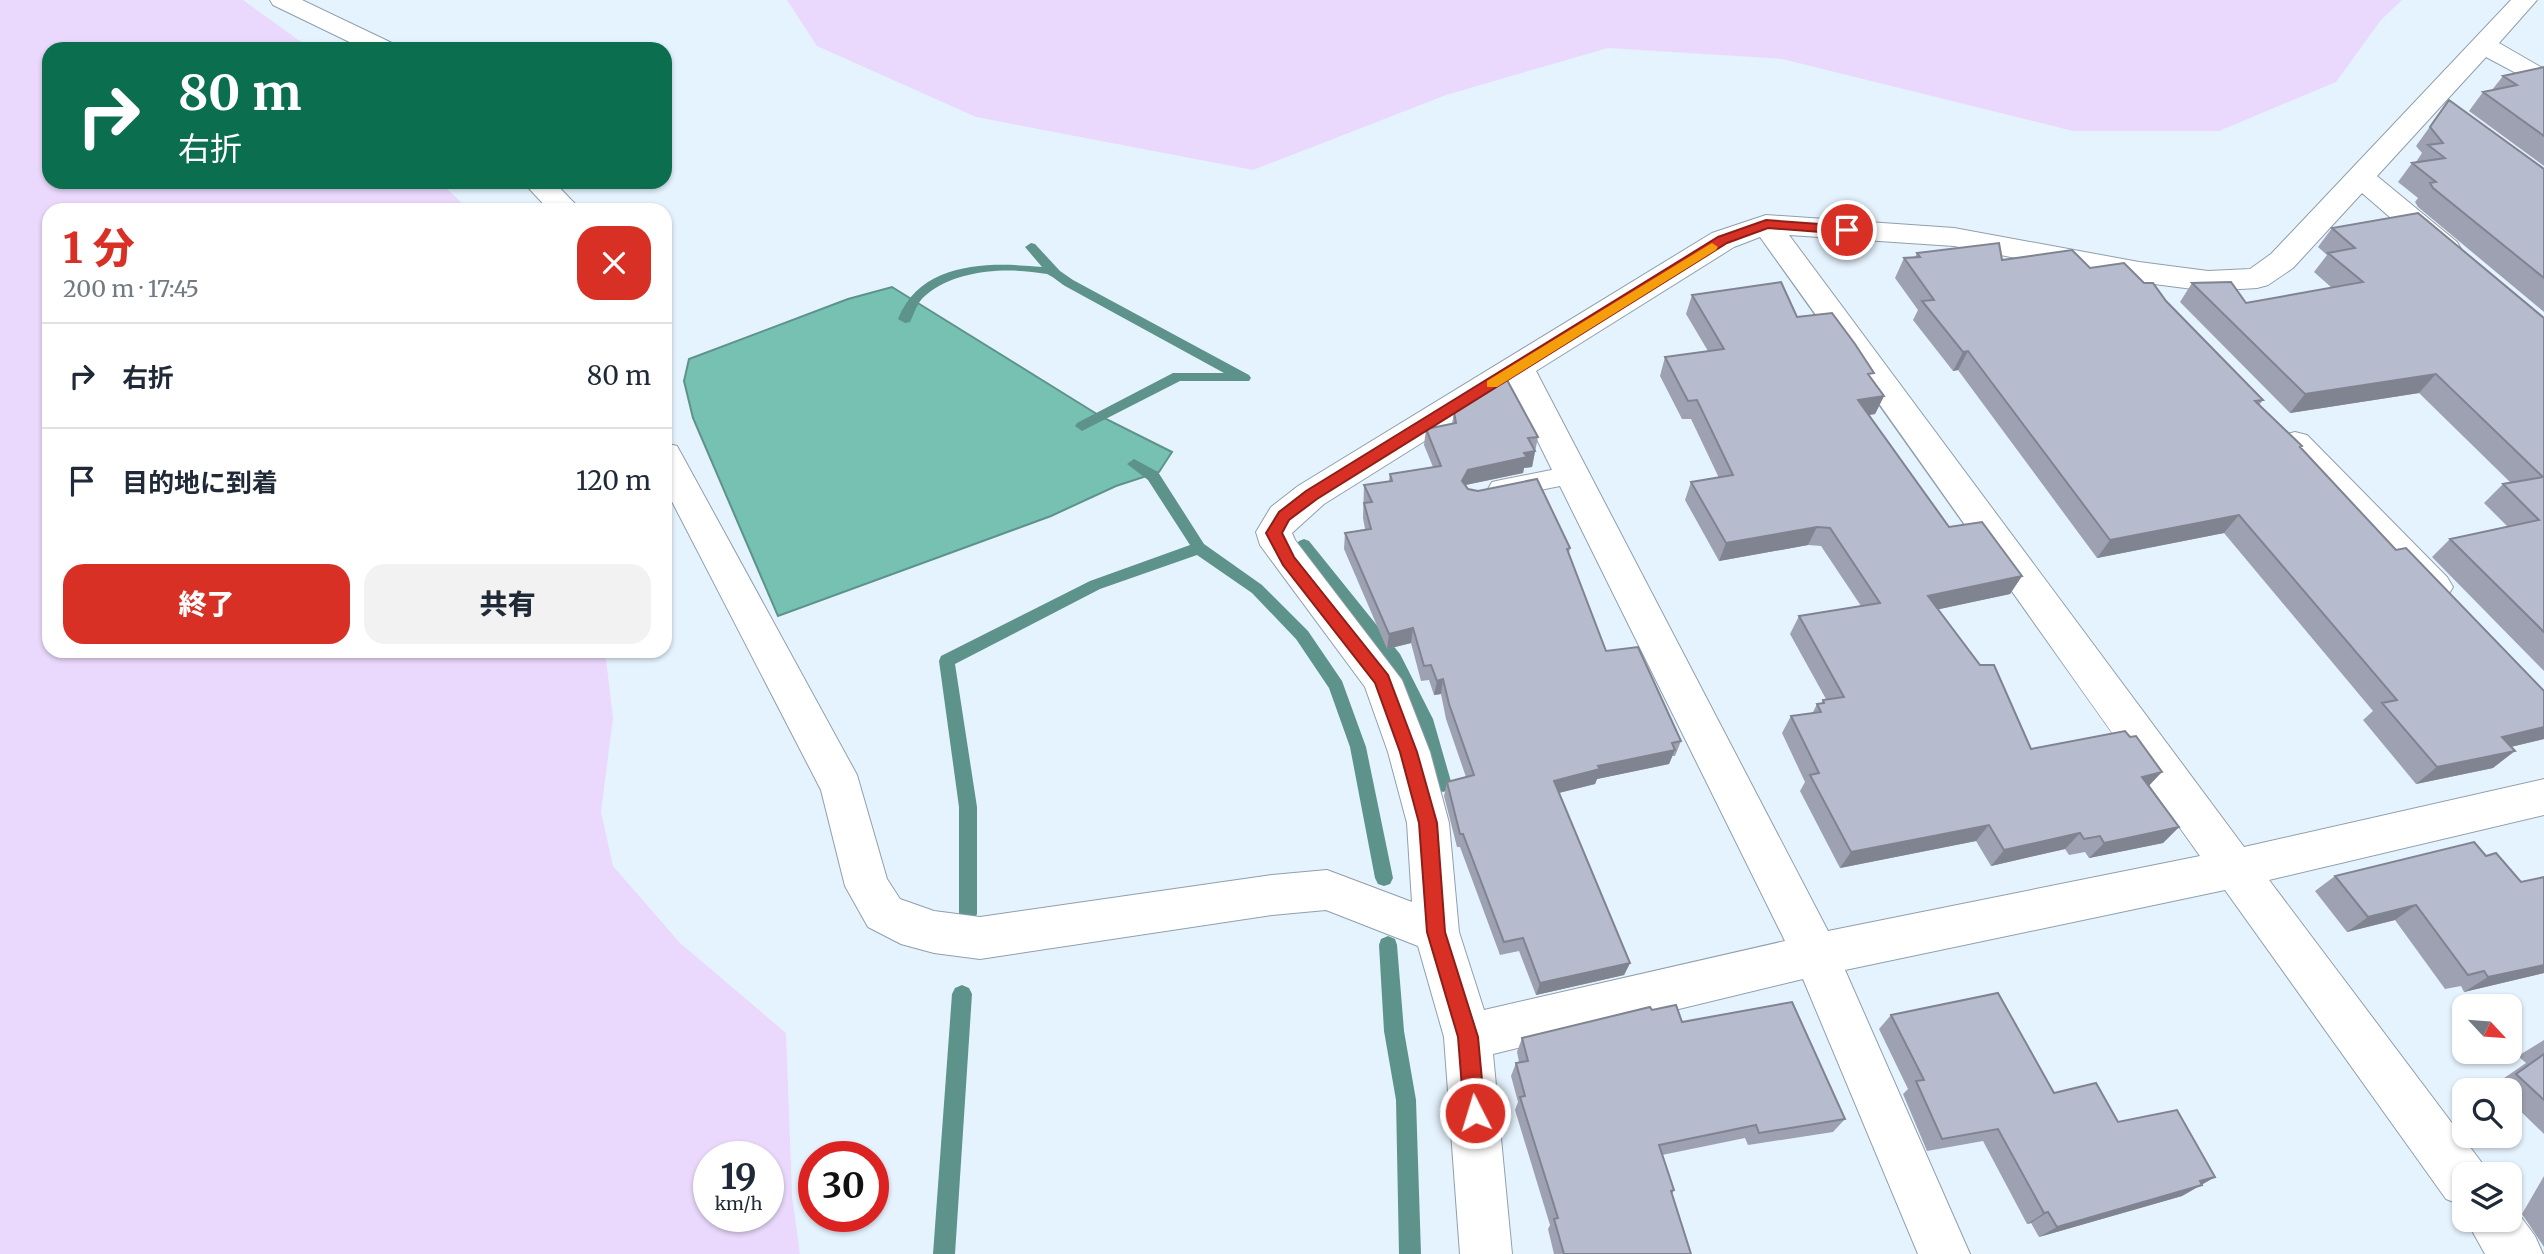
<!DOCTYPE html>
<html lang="ja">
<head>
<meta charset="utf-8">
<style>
  :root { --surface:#fff; --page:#f2f2f3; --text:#1f2937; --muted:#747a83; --line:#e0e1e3; --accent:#d93025 }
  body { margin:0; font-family:Merriweather,"Noto Sans JP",serif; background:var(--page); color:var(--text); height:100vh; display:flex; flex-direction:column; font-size:26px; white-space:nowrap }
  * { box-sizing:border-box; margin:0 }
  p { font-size:23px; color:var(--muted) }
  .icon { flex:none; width:38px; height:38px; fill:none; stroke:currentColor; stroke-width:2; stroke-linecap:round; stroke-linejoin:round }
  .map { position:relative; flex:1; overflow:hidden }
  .sheet { position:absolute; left:42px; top:203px; width:630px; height:455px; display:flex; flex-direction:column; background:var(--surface); border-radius:21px; box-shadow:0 2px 5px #0004 }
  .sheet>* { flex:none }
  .banner { position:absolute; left:42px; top:42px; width:630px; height:147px; border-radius:21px; box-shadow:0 2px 5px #0004; background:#0b6e4f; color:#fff; overflow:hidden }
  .needle { width:46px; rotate:116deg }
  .buttons { position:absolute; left:2452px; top:994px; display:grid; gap:14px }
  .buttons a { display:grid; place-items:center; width:70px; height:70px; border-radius:14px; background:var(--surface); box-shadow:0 2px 5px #0004; font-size:35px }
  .speed { position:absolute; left:693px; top:1141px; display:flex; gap:14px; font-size:35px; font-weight:700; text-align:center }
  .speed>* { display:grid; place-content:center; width:91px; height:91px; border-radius:50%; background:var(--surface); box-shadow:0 2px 5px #0004; line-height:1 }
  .speed small { font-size:18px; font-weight:400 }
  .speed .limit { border:10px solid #d22; background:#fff; color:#111 }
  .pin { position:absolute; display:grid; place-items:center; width:60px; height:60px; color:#fff; margin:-30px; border:4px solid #fff; border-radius:50%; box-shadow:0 2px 7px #0007 }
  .me { position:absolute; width:77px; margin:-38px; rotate:355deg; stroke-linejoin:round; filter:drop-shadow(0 0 5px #0008) }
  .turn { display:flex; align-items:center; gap:24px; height:147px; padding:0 21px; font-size:32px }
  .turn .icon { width:91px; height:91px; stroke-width:2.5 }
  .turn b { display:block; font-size:49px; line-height:60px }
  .round { display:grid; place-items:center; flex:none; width:74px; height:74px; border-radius:21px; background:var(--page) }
  .summary { display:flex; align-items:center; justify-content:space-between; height:119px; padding:0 21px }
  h1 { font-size:42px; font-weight:800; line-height:52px; color:var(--accent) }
  .button { display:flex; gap:14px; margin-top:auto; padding:14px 21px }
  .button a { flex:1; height:80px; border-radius:21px; background:var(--accent); color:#fff; font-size:28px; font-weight:800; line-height:80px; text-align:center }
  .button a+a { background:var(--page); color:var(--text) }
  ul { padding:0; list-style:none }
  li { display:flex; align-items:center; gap:21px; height:105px; padding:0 21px; border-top:2px solid var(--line) }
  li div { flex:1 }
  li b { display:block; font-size:26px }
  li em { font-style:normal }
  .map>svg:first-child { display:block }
  .green { fill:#ead9fc; fill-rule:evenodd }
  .water { fill:#76c1b1; stroke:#5d938a; stroke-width:2 }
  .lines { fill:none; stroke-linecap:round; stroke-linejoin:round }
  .stream { fill:#5d938a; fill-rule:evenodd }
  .service-casing { stroke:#8f9fac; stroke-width:2 }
  .minor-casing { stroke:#8f9fac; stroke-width:2 }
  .service { fill:#fff; fill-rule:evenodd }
  .minor { fill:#fff; fill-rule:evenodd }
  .wall { fill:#9da1b1 }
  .shaded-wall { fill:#808390 }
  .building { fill:#b7bbce; stroke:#808390; stroke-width:2 }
  .route { fill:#d93025; stroke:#8d1f18; stroke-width:2 }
  .slow { fill:#f59e0b }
</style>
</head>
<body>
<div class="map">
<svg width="2544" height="1254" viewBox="0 0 2544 1254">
  <rect width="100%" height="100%" fill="#e5f3fe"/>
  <path class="green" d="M 0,0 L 243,0 L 311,49 L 49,49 L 49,182 L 440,182 L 469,210 L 49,210 L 49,651 L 605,651 L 613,718 L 601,812 L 613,866 L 680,943 L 786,1033 L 792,1196 L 800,1254 L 0,1254 ZM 709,1157 L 768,1157 L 768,1216 L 709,1216 Z
    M 787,0 L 2402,0 L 2381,20 L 2336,82 L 2219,131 L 2073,131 L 1782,59 L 1608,48 L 1446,95 L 1253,170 L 976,117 L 817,46 Z"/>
  <path class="water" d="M 892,287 L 1100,416 L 1172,452 L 1159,472 L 1116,486 L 1051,516 L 778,616 L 693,418 L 684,381 L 689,359 L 848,299 Z"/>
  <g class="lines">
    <path class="stream" d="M 1031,243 L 1035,244 L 1060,271 L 1073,280 L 1249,375 L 1251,378 L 1249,381 L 1180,381 L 1082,431 L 1075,426 L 1077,423 L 1173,373 L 1224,373 L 1065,286 C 1059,282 1052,276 1047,274 C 1009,267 957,269 926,295 C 917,302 915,312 910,322 L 905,323 L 898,319 C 921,261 990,262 1042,267 L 1025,247 Z
      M 1134,459 L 1158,472 L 1204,544 L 1262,585 L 1308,631 L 1342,681 L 1366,747 L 1393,878 L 1390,884 L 1384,886 L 1378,884 L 1375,878 L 1350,747 L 1329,688 L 1296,639 L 1252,593 L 1197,555 L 1100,589 L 955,664 L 977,807 L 977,914 L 974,920 L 968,922 L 962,920 L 959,914 L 959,807 L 939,661 L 941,656 L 1090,581 L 1190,545 L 1148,480 L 1127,464 Z
      M 1304,539 L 1309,541 L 1400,654 L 1433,719 L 1452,785 L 1449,790 L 1443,792 L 1437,790 L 1434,785 L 1417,719 L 1388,663 L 1299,549 L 1296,545 L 1299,541 Z
      M 1388,936 L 1395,939 L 1397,945 L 1404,1031 L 1416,1100 L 1421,1254 L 1399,1254 L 1396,1100 L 1384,1031 L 1379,945 L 1381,939 Z
      M 962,985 L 969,988 L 972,994 L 955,1254 L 933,1254 L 952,994 L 955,988 Z"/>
    <g class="service-casing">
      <path id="service" d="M 1571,466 L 1580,468 L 1584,475 L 1580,482 L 1501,498 L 1492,496 L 1488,489 L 1492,482 L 1501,480 Z"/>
    </g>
    <g class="minor-casing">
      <path id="minor" d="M 270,0 L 302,0 L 394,44 L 398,49 L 364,49 L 273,5 Z
        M 2511,0 L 2537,0 L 2499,43 L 2544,69 L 2544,88 L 2486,57 L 2377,176 L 2457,242 L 2461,249 L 2457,256 L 2446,258 L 2435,256 L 2362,193 L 2293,268 L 2268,285 L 2257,288 L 2208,291 L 2139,282 L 1954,246 L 1789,235 L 2244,847 L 2544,779 L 2544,815 L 2269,880 L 2482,1163 L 2486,1174 L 2464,1174 L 2464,1206 L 2446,1199 L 2225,890 L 1845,970 L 1970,1254 L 1918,1254 L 1803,979 L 1493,1054 L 1512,1254 L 1460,1254 L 1444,1037 L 1418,946 L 1326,910 L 1272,915 L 980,959 L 934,953 L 901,944 L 868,927 L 845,886 L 821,790 L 665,488 L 665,443 L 677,446 L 682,455 L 857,775 L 887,879 L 900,899 L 934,911 L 980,917 L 1272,875 L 1327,870 L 1412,902 L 1407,823 L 1388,752 L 1365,687 L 1260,545 L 1256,532 L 1271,507 L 1298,486 L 1712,233 L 1766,215 L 1954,228 L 2139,262 L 2208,271 L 2250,269 L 2271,254 ZM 1760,237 C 1908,442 2052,650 2200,856 L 1828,931 L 1536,371 L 1734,247 ZM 1511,387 L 1785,941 L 1484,1010 L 1459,932 L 1449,823 L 1430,752 L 1402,680 L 1295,540 L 1292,533 L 1324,504 Z
        M 523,182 L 554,182 L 581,210 L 549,210 Z
        M 2295,432 L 2307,435 L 2447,577 L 2453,587 L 2447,597 L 2434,601 L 2421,597 L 2283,453 L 2278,444 L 2283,435 Z
        M 2510,1202 L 2535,1236 L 2543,1254 L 2485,1254 L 2466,1220 L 2510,1220 Z"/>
    </g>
    <use href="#service" class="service"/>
    <use href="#minor" class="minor"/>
  </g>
  <path class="wall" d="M 2544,67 L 2544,166 L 2469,111 L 2483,92 L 2492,90 L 2503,76 Z
    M 2449,100 L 2544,169 L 2544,312 L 2418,207 L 2415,202 L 2418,198 L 2398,182 L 2412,163 L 2416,162 L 2422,153 L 2416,146 Z
    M 2332,228 L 2544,318 L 2544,671 L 2432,557 L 2450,539 L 2508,527 L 2484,503 L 2503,484 L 2511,483 L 2419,393 L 2290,413 L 2180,302 L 2192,283 L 2246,303 L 2332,288 L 2314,272 L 2327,255 L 2318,247 Z
    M 1917,253 L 2090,268 L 2144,283 L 2166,301 L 2263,400 L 2259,405 L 2396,550 L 2544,691 L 2544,739 L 2511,747 L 2493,768 L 2416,784 L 2363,720 L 2373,711 L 2224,533 L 2097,558 L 1958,370 L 1953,371 L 1913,320 L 1918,310 L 1895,278 L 1904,258 L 1915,257 Z
    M 1692,295 L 1797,317 L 1872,379 L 1884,396 L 1875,414 L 1869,415 L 1949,527 L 2022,576 L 2010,594 L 1938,609 L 2031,749 L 2149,786 L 2179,827 L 2163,843 L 2089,858 L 2085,852 L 2069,855 L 2065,849 L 1991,866 L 1976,841 L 1840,868 L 1800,791 L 1805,782 L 1782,733 L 1791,716 L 1812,714 L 1817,704 L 1821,704 L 1823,700 L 1826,699 L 1790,634 L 1799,616 L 1861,606 L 1821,546 L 1808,545 L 1719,561 L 1685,500 L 1691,482 L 1719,478 L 1691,419 L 1682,419 L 1660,376 L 1665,357 L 1708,351 L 1686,314 Z
    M 1454,412 L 1538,437 L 1532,467 L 1524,468 L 1523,473 L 1466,485 L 1468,489 L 1570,548 L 1569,553 L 1606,651 L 1681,741 L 1675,756 L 1672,756 L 1669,764 L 1597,779 L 1595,784 L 1559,793 L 1630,963 L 1624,975 L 1536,995 L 1519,951 L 1500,955 L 1460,847 L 1457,847 L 1444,796 L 1447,782 L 1466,777 L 1446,719 L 1441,694 L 1434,695 L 1429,680 L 1421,681 L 1411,643 L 1387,649 L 1344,549 L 1345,533 L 1365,529 L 1363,518 L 1364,485 L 1389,481 L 1390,474 L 1433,467 L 1424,445 L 1426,429 L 1452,424 Z
    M 2474,842 L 2544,973 L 2464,992 L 2461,986 L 2445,989 L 2395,920 L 2347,932 L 2315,891 L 2335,876 Z
    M 1652,1010 L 1682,1022 L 1845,1119 L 1833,1132 L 1748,1145 L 1745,1138 L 1662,1155 L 1674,1190 L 1672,1194 L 1691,1254 L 1554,1254 L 1548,1229 L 1550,1225 L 1515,1110 L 1518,1102 L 1511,1076 L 1516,1063 L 1519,1062 L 1517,1052 L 1522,1038 Z
    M 1891,1015 L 2054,1093 L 2118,1122 L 2215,1177 L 2182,1196 L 2039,1237 L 2031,1223 L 2027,1224 L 1983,1141 L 1927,1151 L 1903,1094 L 1908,1089 L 1879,1029 Z
    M 2544,1040 L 2544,1134 L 2510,1101 L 2510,1090 L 2499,1090 L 2494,1085 L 2526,1063 L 2518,1056 Z
    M 2544,1176 L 2544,1247 L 2522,1214 Z"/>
  <path class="shaded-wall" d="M 1968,351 L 1958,370 L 1953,371 L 1963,352 Z
    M 2436,374 L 2419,393 L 2290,413 L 2305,394 Z
    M 1884,396 L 1875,414 L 1850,418 L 1858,400 Z
    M 1535,451 L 1532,467 L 1524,468 L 1523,473 L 1465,485 L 1462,481 L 1468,470 L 1524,453 Z
    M 2239,515 L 2224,533 L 2097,558 L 2110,540 Z
    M 1817,527 L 1808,545 L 1719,561 L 1726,543 Z
    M 2022,576 L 2010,594 L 1917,614 L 1928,596 Z
    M 1413,628 L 1411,643 L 1387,649 L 1389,634 Z
    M 1443,679 L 1441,694 L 1434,695 L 1437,681 Z
    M 2544,727 L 2544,739 L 2480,754 L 2502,737 Z
    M 1675,750 L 1669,764 L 1597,779 L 1595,784 L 1550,795 L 1554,781 L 1598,766 Z
    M 2515,751 L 2493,768 L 2416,784 L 2437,767 Z
    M 2162,772 L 2146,789 L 2142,777 Z
    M 1989,825 L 1976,841 L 1840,868 L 1851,852 Z
    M 2179,827 L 2163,843 L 2089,858 L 2104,843 Z
    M 2080,833 L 2065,849 L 1991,866 L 2004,850 Z
    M 2416,905 L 2395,920 L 2347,932 L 2368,917 Z
    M 1630,963 L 1624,975 L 1536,995 L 1540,983 Z
    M 2544,965 L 2544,973 L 2464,992 L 2488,977 Z
    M 2215,1177 L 2182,1196 L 2039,1237 L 2057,1227 Z
    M 2048,1212 L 2031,1223 L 2027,1224 L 2044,1213 Z"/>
  <path class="building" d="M 2544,67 L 2544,136 L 2483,92 L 2517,85 L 2503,76 Z
    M 2449,100 L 2544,169 L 2544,278 L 2433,188 L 2430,183 L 2436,182 L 2412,163 L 2445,158 L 2428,145 L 2443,143 L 2430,127 Z
    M 2418,213 L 2544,318 L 2544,632 L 2450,539 L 2539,520 L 2503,484 L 2543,477 L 2436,374 L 2305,394 L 2192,283 L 2231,282 L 2246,303 L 2363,282 L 2328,253 L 2355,248 L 2332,228 Z
    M 1999,243 L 2002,260 L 2072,250 L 2090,268 L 2124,263 L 2144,283 L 2153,283 L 2166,301 L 2263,400 L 2255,401 L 2302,446 L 2300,447 L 2396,550 L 2406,548 L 2544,691 L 2544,727 L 2502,737 L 2515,751 L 2437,767 L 2382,703 L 2397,700 L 2239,515 L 2110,540 L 1968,351 L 1963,352 L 1922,301 L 1934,300 L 1904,258 L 1920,257 L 1917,253 Z
    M 1781,282 L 1797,317 L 1832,313 L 1855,344 L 1874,373 L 1868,374 L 1884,396 L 1858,400 L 1949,527 L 1982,522 L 2022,576 L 1928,596 L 1980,665 L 1994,665 L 2031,749 L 2125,731 L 2130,737 L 2136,736 L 2162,772 L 2142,777 L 2179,827 L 2104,843 L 2100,836 L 2084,839 L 2080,833 L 2004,850 L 1989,825 L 1851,852 L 1810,775 L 1819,773 L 1791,716 L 1821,712 L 1817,704 L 1824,703 L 1823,700 L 1844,697 L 1799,616 L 1880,603 L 1830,528 L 1817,527 L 1726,543 L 1691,482 L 1733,475 L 1697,400 L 1688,401 L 1665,357 L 1724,349 L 1692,295 Z
    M 1507,380 L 1538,437 L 1528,438 L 1535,451 L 1524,453 L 1527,457 L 1468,470 L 1462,481 L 1468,489 L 1478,491 L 1537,479 L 1570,548 L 1567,549 L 1606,651 L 1638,647 L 1681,741 L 1672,743 L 1675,750 L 1598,766 L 1600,769 L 1554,781 L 1630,963 L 1540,983 L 1523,938 L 1504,942 L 1463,834 L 1460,834 L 1447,782 L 1474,775 L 1449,704 L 1443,679 L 1437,681 L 1431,665 L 1424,666 L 1413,628 L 1389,634 L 1345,533 L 1371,529 L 1364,503 L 1372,502 L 1364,485 L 1392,481 L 1390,474 L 1441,466 L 1426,429 L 1456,423 L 1454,412 Z
    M 2474,842 L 2486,856 L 2496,853 L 2521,882 L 2544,877 L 2544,965 L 2488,977 L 2484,971 L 2468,975 L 2416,905 L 2368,917 L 2335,876 Z
    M 1998,993 L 2054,1093 L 2096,1083 L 2118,1122 L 2177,1110 L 2215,1177 L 2200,1181 L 2202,1185 L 2057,1227 L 2048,1212 L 2044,1213 L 1998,1129 L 1942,1139 L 1916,1081 L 1924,1080 L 1891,1015 Z
    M 1792,1002 L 1845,1119 L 1759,1133 L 1756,1125 L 1659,1145 L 1674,1190 L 1671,1191 L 1691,1254 L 1564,1254 L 1554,1219 L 1558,1218 L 1520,1097 L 1525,1096 L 1516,1063 L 1528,1061 L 1522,1038 L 1650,1007 L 1652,1010 L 1676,1005 L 1682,1022 Z
    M 2544,1054 L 2544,1100 L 2516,1074 Z"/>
  <path class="route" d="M 1766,220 L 1847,226 L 1853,230 L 1847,234 L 1768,228 L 1727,243 L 1317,499 L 1289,520 L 1282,533 L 1294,557 L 1388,675 L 1417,752 L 1437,823 L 1445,932 L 1478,1037 L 1485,1113 L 1482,1121 L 1475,1124 L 1467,1121 L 1464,1113 L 1458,1037 L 1427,932 L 1419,823 L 1400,752 L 1375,683 L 1283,565 L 1266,533 L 1279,512 L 1306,491 L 1718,237 Z"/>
  <path class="slow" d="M 1712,243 L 1718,247 L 1716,250 L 1497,387 L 1487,387 L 1487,381 Z"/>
</svg>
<div class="buttons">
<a><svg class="needle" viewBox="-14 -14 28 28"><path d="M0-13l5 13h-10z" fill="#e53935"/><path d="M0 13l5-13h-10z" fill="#747a83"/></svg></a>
<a><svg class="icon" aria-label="search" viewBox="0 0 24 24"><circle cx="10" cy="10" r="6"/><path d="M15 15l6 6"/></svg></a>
<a><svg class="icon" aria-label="layers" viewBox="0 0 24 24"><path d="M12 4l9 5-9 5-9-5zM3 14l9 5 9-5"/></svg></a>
</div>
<div class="speed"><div>19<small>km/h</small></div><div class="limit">30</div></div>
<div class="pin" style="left:1847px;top:230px;background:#d93025"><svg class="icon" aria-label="arrive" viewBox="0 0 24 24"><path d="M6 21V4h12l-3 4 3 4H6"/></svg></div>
<svg class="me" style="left:1475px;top:1113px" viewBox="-20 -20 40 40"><circle r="17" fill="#d93025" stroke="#fff" stroke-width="3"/><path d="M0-11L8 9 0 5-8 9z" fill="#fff"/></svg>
<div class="banner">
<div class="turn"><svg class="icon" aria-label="right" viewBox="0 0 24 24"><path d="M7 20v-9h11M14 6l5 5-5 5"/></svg><div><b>80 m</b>右折</div></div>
</div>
<section class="sheet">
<div class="summary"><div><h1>1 分</h1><p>200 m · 17:45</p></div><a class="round" style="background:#d93025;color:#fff"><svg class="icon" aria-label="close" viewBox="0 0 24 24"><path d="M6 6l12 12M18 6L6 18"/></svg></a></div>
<ul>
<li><svg class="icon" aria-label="right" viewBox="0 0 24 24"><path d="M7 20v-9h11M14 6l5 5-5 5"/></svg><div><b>右折</b></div><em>80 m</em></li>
<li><svg class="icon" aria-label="arrive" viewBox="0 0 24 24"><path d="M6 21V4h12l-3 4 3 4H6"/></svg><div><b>目的地に到着</b></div><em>120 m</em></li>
</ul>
<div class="button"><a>終了</a><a>共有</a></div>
</section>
</div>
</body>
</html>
